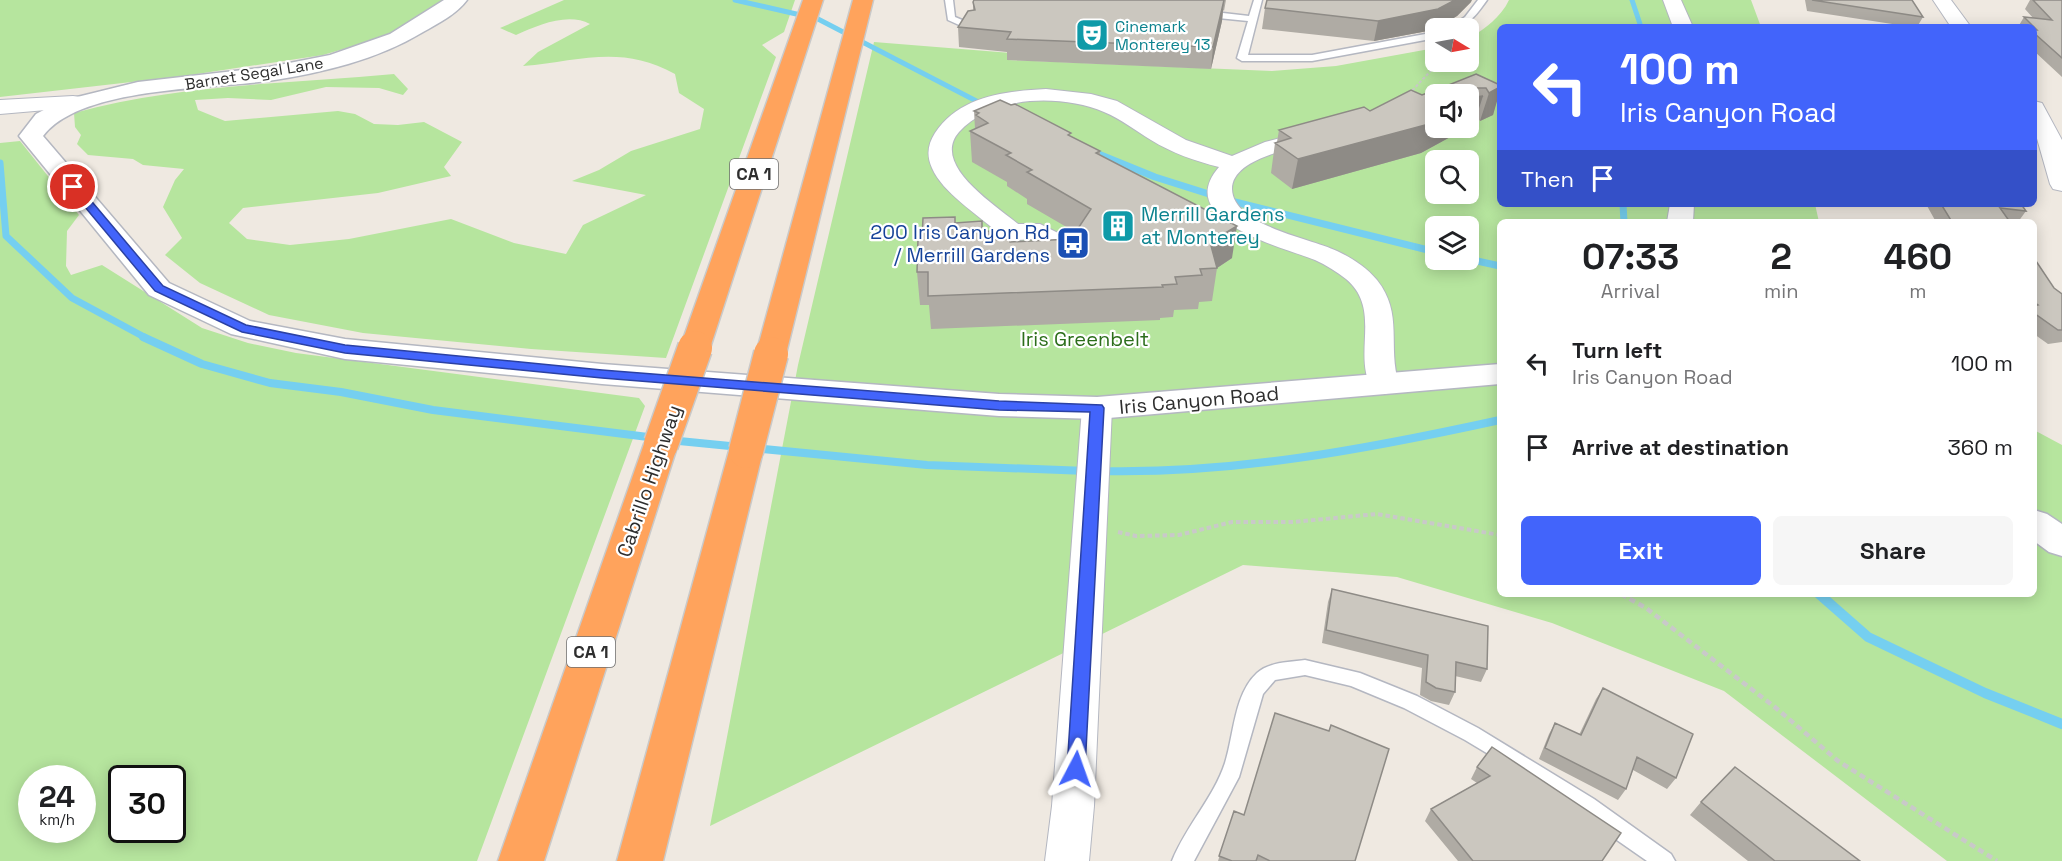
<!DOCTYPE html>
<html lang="en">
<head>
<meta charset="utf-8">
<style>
  :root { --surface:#fff; --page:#f6f6f6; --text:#202124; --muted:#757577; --accent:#4264fb }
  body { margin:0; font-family:"Space Grotesk",sans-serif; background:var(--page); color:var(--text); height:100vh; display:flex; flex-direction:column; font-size:22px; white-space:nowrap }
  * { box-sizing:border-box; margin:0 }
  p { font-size:20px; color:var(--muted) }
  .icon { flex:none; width:33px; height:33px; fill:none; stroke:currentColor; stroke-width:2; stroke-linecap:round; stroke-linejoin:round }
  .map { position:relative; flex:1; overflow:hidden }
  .details { position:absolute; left:1497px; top:219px; width:540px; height:378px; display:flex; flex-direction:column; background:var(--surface); border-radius:9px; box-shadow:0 3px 15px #0003 }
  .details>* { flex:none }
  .top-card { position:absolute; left:1497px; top:24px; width:540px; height:183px; border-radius:9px; box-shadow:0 3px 15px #0003; background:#4264fb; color:#fff; overflow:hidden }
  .needle { width:39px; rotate:100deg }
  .fabs { position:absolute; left:1425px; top:18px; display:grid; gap:12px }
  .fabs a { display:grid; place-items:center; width:54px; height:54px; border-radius:9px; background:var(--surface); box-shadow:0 3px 15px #0003; font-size:30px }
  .speed { position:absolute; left:18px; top:765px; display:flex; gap:12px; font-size:30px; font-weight:700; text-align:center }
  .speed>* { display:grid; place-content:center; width:78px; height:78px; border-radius:50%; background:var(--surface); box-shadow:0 3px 15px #0003; line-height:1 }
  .speed small { font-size:15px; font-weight:400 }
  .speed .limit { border:3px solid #111; border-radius:9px; background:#fff; color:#111 }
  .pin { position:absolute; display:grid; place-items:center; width:51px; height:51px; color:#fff; margin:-26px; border:3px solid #fff; border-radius:50%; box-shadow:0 2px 6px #0007 }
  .me { position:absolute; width:66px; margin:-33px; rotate:4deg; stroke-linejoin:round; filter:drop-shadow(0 0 4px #0008) }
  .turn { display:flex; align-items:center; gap:21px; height:126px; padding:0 24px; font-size:27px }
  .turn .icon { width:78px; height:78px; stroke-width:2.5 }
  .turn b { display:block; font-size:42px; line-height:51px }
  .then { display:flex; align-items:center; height:57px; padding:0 24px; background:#0003; gap:12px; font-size:22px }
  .eta { display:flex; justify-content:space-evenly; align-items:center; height:102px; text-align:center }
  .eta b { font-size:36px; font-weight:600; line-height:42px }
  .cta { display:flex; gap:12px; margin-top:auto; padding:12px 24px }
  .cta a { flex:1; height:69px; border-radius:9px; background:var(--accent); color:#fff; font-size:24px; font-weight:600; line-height:69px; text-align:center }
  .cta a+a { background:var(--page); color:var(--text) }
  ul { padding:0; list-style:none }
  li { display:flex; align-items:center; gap:18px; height:84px; padding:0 24px }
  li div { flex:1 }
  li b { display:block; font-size:22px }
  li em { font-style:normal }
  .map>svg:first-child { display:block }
  .green { fill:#b6e59e; fill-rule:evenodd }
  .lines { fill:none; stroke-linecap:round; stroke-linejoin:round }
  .stream-far3 { stroke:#75cff0; stroke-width:5 }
  .stream-far2 { stroke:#75cff0; stroke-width:7 }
  .stream-far1 { stroke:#75cff0; stroke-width:8 }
  .stream { stroke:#75cff0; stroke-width:10 }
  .lane-casing { stroke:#b4b7c1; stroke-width:3 }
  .street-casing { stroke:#b4b7c1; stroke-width:2 }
  .secondary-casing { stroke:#b4b7c1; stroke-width:3 }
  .highway-casing { stroke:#c9c9c9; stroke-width:3 }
  .path-far2 { stroke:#c9c9c9; stroke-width:2; stroke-dasharray:3 2; stroke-linecap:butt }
  .path-far1 { stroke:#c9c9c9; stroke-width:4; stroke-dasharray:4.5 3; stroke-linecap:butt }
  .path { stroke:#c9c9c9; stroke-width:4.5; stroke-dasharray:6 4; stroke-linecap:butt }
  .lane { fill:#fff; fill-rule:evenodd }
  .street { fill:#fff; fill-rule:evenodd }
  .secondary { fill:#fff; fill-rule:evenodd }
  .highway { fill:#ffa35c; fill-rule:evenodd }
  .highway-bridge-casing { stroke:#c9c9c9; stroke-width:37; stroke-linecap:butt }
  .highway-bridge { stroke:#ffa35c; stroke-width:34 }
  .wall { fill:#afaba4 }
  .shaded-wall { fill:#8e8b86 }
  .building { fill:#cbc7bf; stroke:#8e8b86; stroke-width:1.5 }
  .route { fill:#4264fb; stroke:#2b41a3; stroke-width:1.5 }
  .labels { text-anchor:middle; stroke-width:4.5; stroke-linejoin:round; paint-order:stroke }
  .far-culture-label { font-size:16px; fill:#0d838f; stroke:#fff; text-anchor:start }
  .far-street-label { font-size:16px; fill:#2e2e2e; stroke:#fff }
  .shield { fill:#fff; stroke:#6d6d6d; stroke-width:1.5 }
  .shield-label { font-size:18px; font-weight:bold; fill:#2e2e2e }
  .culture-label { font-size:20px; fill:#0d838f; stroke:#fff; text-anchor:start }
  .transit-label { font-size:20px; fill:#164399; stroke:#fff; text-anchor:end }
  .park-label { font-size:20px; fill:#2c6e1b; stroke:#fff }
  .street-label { font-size:20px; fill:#2e2e2e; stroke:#fff }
</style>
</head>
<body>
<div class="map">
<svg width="2062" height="861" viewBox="0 0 2062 861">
  <rect width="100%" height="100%" fill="#efe9e1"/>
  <path class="green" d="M 0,0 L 442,0 L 398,33 L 323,55 L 184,76 L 0,97 Z
    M 564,0 L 795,0 L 784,32 L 762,45 L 776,57 L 666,358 L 531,349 L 363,333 L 269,315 L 200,283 L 165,255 L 182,238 L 163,207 L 175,180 L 184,169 L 143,165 L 133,159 L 88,155 L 77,144 L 81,135 L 75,127 L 74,113 C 179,84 287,84 394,74 L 408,89 L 403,95 L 379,88 L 326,87 L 271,100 L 228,98 L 195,100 L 198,110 L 225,121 L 338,111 L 355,114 L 374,124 L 398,125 L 424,122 L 462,142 L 444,167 L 451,176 L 378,193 L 243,208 L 229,223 L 247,239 L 290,245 L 349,239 L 451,219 L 514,243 L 566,254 L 583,225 L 646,195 L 572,181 L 599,170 L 631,151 L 700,129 L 704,109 L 679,93 L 675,74 C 621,44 580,61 523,66 L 538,52 L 590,24 C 568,12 538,25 516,35 L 500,28 Z
    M 1509,0 L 1751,0 L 1761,27 L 1500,27 L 1500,204 L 1815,204 L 1819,222 L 1500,222 L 1500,594 L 2034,594 L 2034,430 L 2062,445 L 2062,861 L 1947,861 L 1724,691 L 1552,623 L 1397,577 L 1243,565 L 710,826 L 798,365 L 874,42 L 1011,53 L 1008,60 L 1272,71 L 1336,66 L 1435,48 L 1436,62 L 1468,62 L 1469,38 C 1485,29 1501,17 1509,0 ZM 1436,94 L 1468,94 L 1468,128 L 1436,128 ZM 1436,160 L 1468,160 L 1468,194 L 1436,194 ZM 1436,226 L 1468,226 L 1468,260 L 1436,260 Z
    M 20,141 L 79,215 L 67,231 L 66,266 L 71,275 L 102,265 L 202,328 L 248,343 L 296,353 L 639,398 L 645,406 L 477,861 L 0,861 L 0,143 ZM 32,778 L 82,778 L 82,830 L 32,830 ZM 122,778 L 172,778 L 172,830 L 122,830 Z"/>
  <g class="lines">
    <path class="stream-far3" d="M 735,0 L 818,19 L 986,106
      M 1632,0 L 1641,27"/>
    <path class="stream-far2" d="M 1091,151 L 1155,177 L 1231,201 L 1436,252
      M 0,163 L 6,236 L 72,298 L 146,338
      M 1623,204 L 1624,222
      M 1468,259 L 1500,266"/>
    <path class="stream-far1" d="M 143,337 L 202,364 L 270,383 L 341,392 L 433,410 L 656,438
      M 669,440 L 740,447
      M 753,448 L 927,465 L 1087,471
      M 1100,471 C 1236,474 1367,449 1500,420"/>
    <path class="stream" d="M 1819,594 L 1868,637 L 1985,693 L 2062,724"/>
    <g class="lane-casing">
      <path id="lane" d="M 945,0 L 953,0 L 955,17 L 974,25 L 974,29 L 968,29 L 948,20 Z
        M 1183,0 L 1194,0 L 1223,13 L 1249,16 L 1254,0 L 1262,0 L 1248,55 L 1312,55 L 1436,32 L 1436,38 L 1312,61 L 1242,61 L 1237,58 L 1248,21 L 1218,18 Z
        M 1478,0 L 1487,0 C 1476,15 1468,28 1448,28 L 1465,17 Z
        M 1305,660 L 1360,673 L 1417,696 L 1478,728 L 1594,799 L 1671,854 L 1675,861 L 1647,861 L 1525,776 L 1465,740 L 1404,708 L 1351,686 L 1305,675 L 1275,680 L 1263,694 L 1239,777 L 1194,861 L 1172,861 C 1186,826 1214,797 1225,763 C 1234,735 1234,694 1257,673 C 1269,662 1290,662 1305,660 Z"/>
    </g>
    <g class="street-casing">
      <path id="street" d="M 1663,0 L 1681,0 L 1693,27 L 1673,27 Z
        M 1933,0 L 1951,0 L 1971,27 L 1951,27 Z
        M 1046,89 L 1091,94 L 1117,101 L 1186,140 L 1232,156 L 1265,142 L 1315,129 L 1323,131 L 1326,136 L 1323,141 C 1299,147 1232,157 1232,189 C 1233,226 1310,238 1337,251 C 1352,258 1366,267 1377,280 C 1404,314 1387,346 1399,384 L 1395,391 L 1384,394 L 1373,391 C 1351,355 1383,310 1346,279 C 1337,272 1326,265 1315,260 C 1283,247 1172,221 1219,167 C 1195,161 1172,153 1151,140 C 1136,131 1121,119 1104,112 C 1061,94 992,95 959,132 C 930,165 997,206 1018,224 L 1040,224 L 1060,234 L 1066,249 C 1049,273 1018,272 994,259 L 988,242 L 997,232 C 976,213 943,193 932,168 C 926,155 928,144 935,133 C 959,96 1006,91 1046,89 ZM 1034,239 L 1039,242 L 1040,248 L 1033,252 L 1015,249 L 1014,243 L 1018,240 Z
        M 73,96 L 81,97 L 84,102 L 81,107 L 0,114 L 0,100 Z
        M 2034,101 L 2042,103 L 2062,140 L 2062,191 L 2053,189 L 2050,184 L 2034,128 Z
        M 1670,204 L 1694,204 L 1693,222 L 1667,222 Z
        M 1097,398 L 1108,401 L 1112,408 L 1094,806 L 1089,861 L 1045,861 L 1052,806 L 1082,408 L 1086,401 Z"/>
    </g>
    <g class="secondary-casing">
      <path id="secondary" d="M 444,0 L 467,0 C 457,14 437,24 423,32 C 377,60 321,73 268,81 C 209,89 80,87 43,136 L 169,283 L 250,321 L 345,339 L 602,364 L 999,394 L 1097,397 L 1500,364 L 1500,384 L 1097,419 L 999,416 L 602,384 L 345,359 L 231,334 L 149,295 L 19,136 L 36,114 L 61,101 L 138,82 L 269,67 L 330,55 L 390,34 Z
        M 2034,510 L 2047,514 L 2062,524 L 2062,556 L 2049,552 L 2034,541 Z"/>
    </g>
    <g class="highway-casing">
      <path id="highway" d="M 803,0 L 823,0 L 710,348 L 706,355 L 695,358 L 684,355 L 680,348 Z
        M 853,0 L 873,0 L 786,354 L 782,361 L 771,364 L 760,361 L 756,354 Z
        M 661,432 L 673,436 L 678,444 L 544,861 L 498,861 L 644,444 L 649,436 Z
        M 746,439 L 758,443 L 763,451 L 663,861 L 617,861 L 729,451 L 734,443 Z"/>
    </g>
    <path class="path-far2" d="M 1409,94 L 1439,62"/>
    <path class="path-far1" d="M 1118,532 L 1136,536 L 1179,535 L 1232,522 L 1293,522 L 1377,514 L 1500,535"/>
    <path class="path" d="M 1621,594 L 1646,608 L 1776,708 L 1838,761 L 1997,861"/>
    <use href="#lane" class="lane"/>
    <use href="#street" class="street"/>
    <use href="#secondary" class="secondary"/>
    <use href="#highway" class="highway"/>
    <g class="highway-bridge-casing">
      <path id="highway-bridge" d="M 661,444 L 695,348
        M 746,451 L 771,354"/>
    </g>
    <use href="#highway-bridge" class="highway-bridge"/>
  </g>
  <path class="wall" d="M 974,0 L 1226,0 L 1224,11 L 1223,10 L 1222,21 L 1211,69 L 1007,60 L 1007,52 L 959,47 L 958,27 L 973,10 L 973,2 Z
    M 1805,0 L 1912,0 L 1923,17 L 1917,27 L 1912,27 L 1807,11 Z
    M 2030,0 L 2062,0 L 2062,77 L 2034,51 L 2034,27 L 2018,27 L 2024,17 L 2033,18 L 2025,9 Z
    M 1471,2 L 1457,16 L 1433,30 L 1374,41 L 1262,29 L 1265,8 Z
    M 1500,85 L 1493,115 L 1480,121 L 1477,117 L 1474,124 L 1421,153 L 1292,189 L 1271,173 L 1275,143 L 1277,142 L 1279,130 L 1370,111 L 1422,95 L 1444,92 L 1446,86 Z
    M 974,111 L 1071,136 L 1100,151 L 1100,155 L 1232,258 L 1217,268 L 1212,301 L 1199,302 L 1198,309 L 1174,310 L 1173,317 L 1160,318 L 1160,320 L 931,329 L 929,305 L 920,305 L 917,272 L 922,239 L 955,223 L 982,232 L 990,240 L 1010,242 L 1071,239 L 1075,232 L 1027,204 L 1027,199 L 1007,186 L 1007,182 L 972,162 L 970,131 L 975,129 Z
    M 1926,204 L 2021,204 L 2026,211 L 2018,222 L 1936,222 Z
    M 2034,258 L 2054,288 L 2062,294 L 2062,342 L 2048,344 L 2034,334 Z
    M 1332,589 L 1487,669 L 1481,682 L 1455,676 L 1455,692 L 1449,705 L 1431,701 L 1420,695 L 1422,668 L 1322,643 L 1328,602 Z
    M 1603,688 L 1676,778 L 1667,789 L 1633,770 L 1626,789 L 1618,800 L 1539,759 L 1549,734 L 1555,723 L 1579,735 L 1596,699 Z
    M 1492,747 L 1602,861 L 1458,861 L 1425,821 L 1431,809 L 1477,783 L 1471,779 L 1477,767 Z
    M 1701,802 L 1860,861 L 1748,861 L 1690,815 Z
    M 1234,811 L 1355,861 L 1218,861 Z"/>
  <path class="shaded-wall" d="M 1224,0 L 1222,21 L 1211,69 L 1213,47 Z
    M 1455,0 L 1472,0 L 1471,2 L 1457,16 L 1433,30 L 1374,41 L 1378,21 Z
    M 1500,87 L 1500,91 L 1493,115 L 1480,121 L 1489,93 Z
    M 1483,96 L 1474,124 L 1421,153 L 1292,189 L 1298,159 L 1436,120 L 1436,128 L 1468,128 L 1468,103 Z
    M 1237,226 L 1232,258 L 1217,268 L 1210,242 Z"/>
  <path class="building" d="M 974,0 L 1224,0 L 1213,47 L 1007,39 L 1011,32 L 958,27 L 968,11 L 975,10 L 973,2 Z
    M 1267,0 L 1455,0 L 1438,9 L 1378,21 L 1265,8 Z
    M 1812,0 L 1912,0 L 1923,17 Z
    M 2033,0 L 2062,0 L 2062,58 L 2034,33 L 2034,30 L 2037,30 L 2024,17 L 2052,20 Z
    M 1476,74 L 1500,85 L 1500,87 L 1489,93 L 1486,88 L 1475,88 L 1475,97 L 1483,96 L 1468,103 L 1468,94 L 1436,94 L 1436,120 L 1429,124 L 1298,159 L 1275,143 L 1291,138 L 1279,130 L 1364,107 L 1370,111 L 1411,90 L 1422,95 L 1435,90 L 1445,92 L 1446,86 Z
    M 1000,100 L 1011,105 L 1015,104 L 1071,133 L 1068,135 L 1100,151 L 1096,153 L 1237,226 L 1210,242 L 1217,268 L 1200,269 L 1202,275 L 1175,277 L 1177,284 L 1162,285 L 1163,287 L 928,296 L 928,272 L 917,272 L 918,239 L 922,239 L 923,218 L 955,217 L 955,223 L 982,221 L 982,232 L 989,231 L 990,240 L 1009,239 L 1010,242 L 1071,239 L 1091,209 L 1027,172 L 1032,170 L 1006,155 L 1011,153 L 970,131 L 988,123 L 976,115 L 979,113 L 974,111 Z
    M 1941,204 L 2021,204 L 2026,211 L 2000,208 L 2010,222 L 1952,222 Z
    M 2034,258 L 2054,288 L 2062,294 L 2062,330 L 2058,330 L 2034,313 L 2034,306 L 2038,305 L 2034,302 Z
    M 1332,589 L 1488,626 L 1487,669 L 1456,662 L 1455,692 L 1436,688 L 1426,682 L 1428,655 L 1326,630 Z
    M 1603,688 L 1693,734 L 1676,778 L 1637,757 L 1626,789 L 1545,748 L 1555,723 L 1581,735 Z
    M 1275,713 L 1329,731 L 1331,725 L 1389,749 L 1355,861 L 1270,861 L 1258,855 L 1256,861 L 1232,861 L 1219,856 L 1234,811 L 1244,815 Z
    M 1492,747 L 1621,833 L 1602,861 L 1473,861 L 1431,809 L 1490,776 L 1477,767 Z
    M 1735,767 L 1860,861 L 1775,861 L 1701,802 Z"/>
  <path class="route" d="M 73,183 L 77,184 L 163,286 L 246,325 L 345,345 L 602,370 L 999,401 L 1102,405 L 1104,408 L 1085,769 L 1082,775 L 1076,777 L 1069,775 L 1067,769 L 1090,412 L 999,410 L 602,378 L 345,353 L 242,332 L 155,291 L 70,189 L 68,187 Z"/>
  <defs>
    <g id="theatre-square" transform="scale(1.725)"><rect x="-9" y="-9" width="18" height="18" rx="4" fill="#0f9aa8" stroke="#fff"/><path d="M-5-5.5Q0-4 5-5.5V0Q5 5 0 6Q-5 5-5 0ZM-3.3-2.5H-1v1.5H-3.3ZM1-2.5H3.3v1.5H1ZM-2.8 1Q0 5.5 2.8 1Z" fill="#fff"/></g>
    <g id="building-square" transform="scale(1.725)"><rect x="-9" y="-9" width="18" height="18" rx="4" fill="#0f9aa8" stroke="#fff"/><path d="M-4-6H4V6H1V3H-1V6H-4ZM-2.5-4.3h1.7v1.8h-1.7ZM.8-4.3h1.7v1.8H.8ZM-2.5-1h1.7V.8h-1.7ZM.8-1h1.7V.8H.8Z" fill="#fff"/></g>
    <g id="bus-square" transform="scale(1.725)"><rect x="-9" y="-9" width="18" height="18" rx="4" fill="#1a4fb4" stroke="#fff"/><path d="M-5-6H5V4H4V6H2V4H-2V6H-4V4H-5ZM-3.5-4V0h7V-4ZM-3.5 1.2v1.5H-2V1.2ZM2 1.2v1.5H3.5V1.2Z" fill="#fff"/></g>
  </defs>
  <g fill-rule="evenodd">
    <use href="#theatre-square" x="1092" y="35"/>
    <use href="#building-square" x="1118" y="226"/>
    <use href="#bus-square" x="1073" y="243"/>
  </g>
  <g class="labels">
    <g class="far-culture-label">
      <text x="1115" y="32">Cinemark<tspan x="1115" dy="18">Monterey 13</tspan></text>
    </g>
    <g class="far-street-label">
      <text transform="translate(254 73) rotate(-9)" y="6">Barnet Segal Lane</text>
    </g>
    <g class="shield">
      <rect x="730" y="159" width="48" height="30" rx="4.5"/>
      <rect x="567" y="637" width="48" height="30" rx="4.5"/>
    </g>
    <g class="shield-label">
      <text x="754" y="180">CA 1</text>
      <text x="591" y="658">CA 1</text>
    </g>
    <g class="culture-label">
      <text x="1141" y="221">Merrill Gardens<tspan x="1141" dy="23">at Monterey</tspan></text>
    </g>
    <g class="transit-label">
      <text x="1050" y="239">200 Iris Canyon Rd<tspan x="1050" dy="23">/ Merrill Gardens</tspan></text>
    </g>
    <g class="park-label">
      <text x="1085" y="346">Iris Greenbelt</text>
    </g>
    <g class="street-label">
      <text transform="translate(1199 400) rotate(-5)" y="7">Iris Canyon Road</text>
      <text transform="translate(649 481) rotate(-71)" y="7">Cabrillo Highway</text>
    </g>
  </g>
</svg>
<div class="fabs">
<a><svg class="needle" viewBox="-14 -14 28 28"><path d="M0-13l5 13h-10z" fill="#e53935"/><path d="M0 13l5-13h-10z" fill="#757577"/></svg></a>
<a><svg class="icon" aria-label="sound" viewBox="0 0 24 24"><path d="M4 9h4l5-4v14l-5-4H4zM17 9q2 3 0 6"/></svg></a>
<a><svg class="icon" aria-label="search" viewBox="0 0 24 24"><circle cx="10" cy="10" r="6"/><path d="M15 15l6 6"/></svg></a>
<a><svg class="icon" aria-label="layers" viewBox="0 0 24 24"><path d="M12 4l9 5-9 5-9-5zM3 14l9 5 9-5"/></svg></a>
</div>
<div class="speed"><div>24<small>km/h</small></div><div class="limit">30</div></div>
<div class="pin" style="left:73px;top:187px;background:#d93025"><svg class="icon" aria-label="arrive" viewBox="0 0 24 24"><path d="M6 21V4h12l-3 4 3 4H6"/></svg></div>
<svg class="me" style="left:1076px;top:769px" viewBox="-20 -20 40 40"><path d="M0-17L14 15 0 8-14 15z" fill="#4264fb" stroke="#fff" stroke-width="4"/></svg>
<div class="top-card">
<div class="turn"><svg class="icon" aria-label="left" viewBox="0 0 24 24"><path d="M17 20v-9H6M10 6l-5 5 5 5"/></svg><div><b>100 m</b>Iris Canyon Road</div></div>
<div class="then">Then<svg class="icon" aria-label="arrive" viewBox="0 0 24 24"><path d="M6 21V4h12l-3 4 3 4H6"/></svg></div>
</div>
<section class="details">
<div class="eta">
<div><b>07:33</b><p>Arrival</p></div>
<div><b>2</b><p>min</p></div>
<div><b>460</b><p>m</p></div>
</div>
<ul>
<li><svg class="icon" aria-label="left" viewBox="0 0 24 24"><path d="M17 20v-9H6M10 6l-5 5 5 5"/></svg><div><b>Turn left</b><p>Iris Canyon Road</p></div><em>100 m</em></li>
<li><svg class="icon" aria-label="arrive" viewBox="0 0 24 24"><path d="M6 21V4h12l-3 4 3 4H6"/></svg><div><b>Arrive at destination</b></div><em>360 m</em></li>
</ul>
<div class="cta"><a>Exit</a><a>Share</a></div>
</section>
</div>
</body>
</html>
